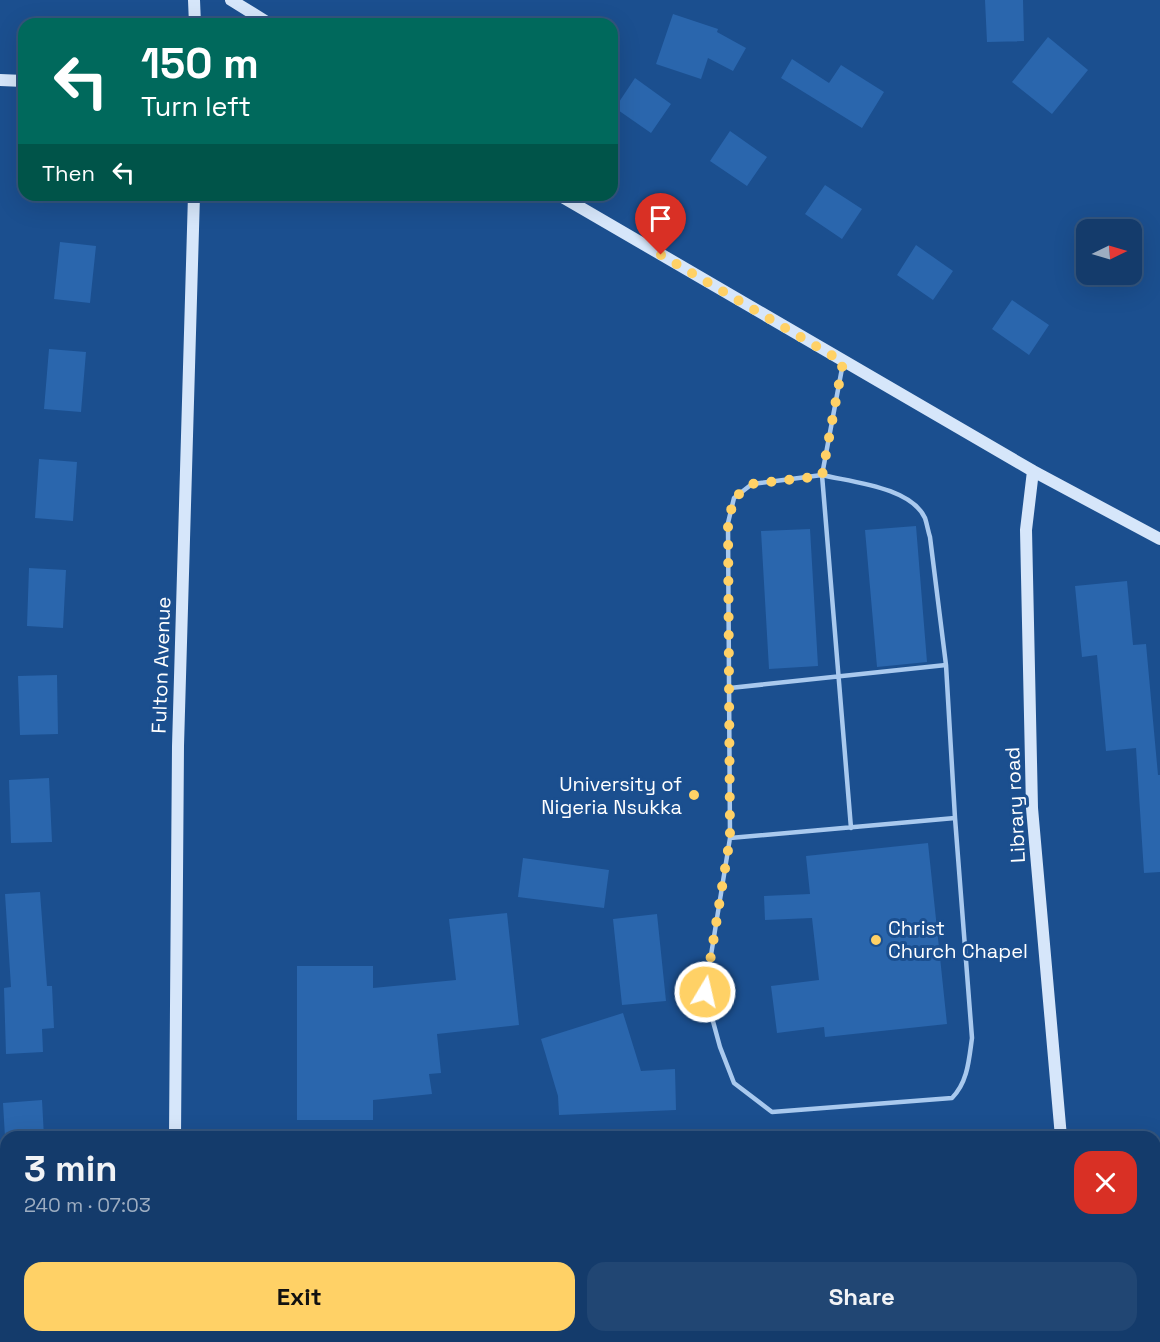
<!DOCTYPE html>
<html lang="en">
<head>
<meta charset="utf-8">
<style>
  :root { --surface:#143b6b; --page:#214673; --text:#f1f3f6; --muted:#9dadc1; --line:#33557e; --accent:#ffd166 }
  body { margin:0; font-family:"Space Grotesk",sans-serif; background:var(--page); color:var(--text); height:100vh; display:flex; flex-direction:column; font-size:22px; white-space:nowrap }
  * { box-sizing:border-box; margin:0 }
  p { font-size:20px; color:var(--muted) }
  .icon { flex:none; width:33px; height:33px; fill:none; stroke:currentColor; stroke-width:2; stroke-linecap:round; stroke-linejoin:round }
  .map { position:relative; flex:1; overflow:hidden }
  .drawer { position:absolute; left:0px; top:1131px; width:1161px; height:212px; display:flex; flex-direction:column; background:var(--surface); border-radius:18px 18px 0 0; box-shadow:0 6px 24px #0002,0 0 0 2px var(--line) }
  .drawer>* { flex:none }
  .hud { position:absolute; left:18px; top:18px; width:600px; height:183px; border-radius:18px; box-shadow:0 6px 24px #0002,0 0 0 2px var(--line); background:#00695c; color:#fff; overflow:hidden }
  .needle { width:39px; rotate:85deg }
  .buttons { position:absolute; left:1076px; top:219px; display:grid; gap:12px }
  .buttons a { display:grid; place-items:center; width:66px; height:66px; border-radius:12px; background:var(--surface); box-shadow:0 6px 24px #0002,0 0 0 2px var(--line); font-size:30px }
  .pin { position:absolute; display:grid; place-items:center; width:51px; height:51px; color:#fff; margin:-62px -26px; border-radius:50% 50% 50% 0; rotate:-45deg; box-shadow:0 0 6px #0007 }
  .pin .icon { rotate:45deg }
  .me { position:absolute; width:66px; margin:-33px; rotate:9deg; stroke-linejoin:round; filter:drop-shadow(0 0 4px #0008) }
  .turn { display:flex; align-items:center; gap:21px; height:126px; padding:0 24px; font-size:27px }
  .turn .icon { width:78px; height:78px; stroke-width:2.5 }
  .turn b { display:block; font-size:42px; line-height:51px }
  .then { display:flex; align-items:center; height:57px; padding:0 24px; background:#0003; gap:12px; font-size:22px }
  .round { display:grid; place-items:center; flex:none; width:63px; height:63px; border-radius:18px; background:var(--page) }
  .headline { display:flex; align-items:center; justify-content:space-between; height:102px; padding:0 24px }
  h1 { font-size:36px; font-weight:800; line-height:45px }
  .action { display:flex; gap:12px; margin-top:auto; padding:12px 24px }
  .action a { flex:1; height:69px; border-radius:18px; background:var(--accent); color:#111; font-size:24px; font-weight:800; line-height:69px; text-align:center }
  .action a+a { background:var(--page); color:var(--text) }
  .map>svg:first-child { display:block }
  .building { fill:#2a66ad }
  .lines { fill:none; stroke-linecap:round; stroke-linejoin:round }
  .lane { stroke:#a9c9ee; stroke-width:4.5 }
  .secondary { stroke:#d6e6fa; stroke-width:12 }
  .route { stroke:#ffd166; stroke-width:10; stroke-dasharray:0 18 }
  .poi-dot { fill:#ffd166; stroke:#1b4f8f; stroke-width:2 }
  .labels { text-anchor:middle; stroke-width:6; stroke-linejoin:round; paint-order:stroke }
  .street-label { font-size:20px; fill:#fff; stroke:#1b4f8f }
  .poi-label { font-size:20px; fill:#fff; stroke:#1b4f8f; text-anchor:end }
</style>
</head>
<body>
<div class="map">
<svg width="1160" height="1342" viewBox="0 0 1160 1342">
  <rect width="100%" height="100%" fill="#1b4f8f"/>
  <path class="building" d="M 985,0 L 1023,0 L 1024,41 L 987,42 Z
    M 673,14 L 718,29 L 717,32 L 746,48 L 733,71 L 708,58 L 701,79 L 656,64 Z
    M 1048,37 L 1088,70 L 1052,114 L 1012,82 Z
    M 792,59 L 829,83 L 841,65 L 884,92 L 862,128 L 781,78 Z
    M 635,78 L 671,104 L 651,133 L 615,108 Z
    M 730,131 L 767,157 L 747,186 L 710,161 Z
    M 825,185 L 862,209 L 842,239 L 805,214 Z
    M 60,242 L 96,246 L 90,303 L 54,299 Z
    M 916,245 L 953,271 L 933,300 L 897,275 Z
    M 1012,300 L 1049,325 L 1029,355 L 992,329 Z
    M 49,349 L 86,352 L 81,412 L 44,409 Z
    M 39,459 L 77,462 L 73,521 L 35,518 Z
    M 916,526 L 927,662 L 877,667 L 865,530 Z
    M 810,529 L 818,666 L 769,669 L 761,531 Z
    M 29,568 L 66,570 L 63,628 L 27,626 Z
    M 1127,581 L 1133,645 L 1146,644 L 1158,775 L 1160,775 L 1160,872 L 1144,873 L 1136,748 L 1106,751 L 1097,655 L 1082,657 L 1075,586 Z
    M 57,675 L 58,734 L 20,735 L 18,676 Z
    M 49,778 L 52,842 L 11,843 L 9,780 Z
    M 928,843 L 947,1024 L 825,1037 L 824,1027 L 777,1033 L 771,986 L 819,980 L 812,918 L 765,920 L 764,896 L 810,894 L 806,856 Z
    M 523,858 L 609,870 L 604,908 L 518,897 Z
    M 40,892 L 47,986 L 52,986 L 54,1028 L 42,1029 L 43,1052 L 6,1054 L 4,988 L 11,987 L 5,894 Z
    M 507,913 L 519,1025 L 437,1034 L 441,1073 L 429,1074 L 432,1094 L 373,1100 L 373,1120 L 297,1120 L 297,966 L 373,966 L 373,988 L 456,980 L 449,919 Z
    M 657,914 L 666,1001 L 622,1005 L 613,919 Z
    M 623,1013 L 641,1071 L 675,1069 L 676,1110 L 559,1115 L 558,1096 L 541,1039 Z
    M 42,1100 L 44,1137 L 5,1137 L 3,1103 Z"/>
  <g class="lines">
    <path class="lane" d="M 843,363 L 822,475 L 851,828
      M 822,475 C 851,482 911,487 925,518 C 927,524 928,531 930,537 L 946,665 L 955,818 L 972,1038 C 969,1059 968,1082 952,1098 L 772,1112 L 734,1083 L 720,1047 L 705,992 L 730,838 L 728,523 L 734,498 L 752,484 Z
      M 730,688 L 946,665
      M 730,838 L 955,818
      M 1155,1238 L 1160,1238"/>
    <path class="secondary" d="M 194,0 L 195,24
      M 231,0 L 270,24
      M 0,80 L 24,81
      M 559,195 L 1033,471 L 1160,539
      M 1033,471 L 1026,530 L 1032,808 L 1061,1137
      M 175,1137 L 178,746 L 194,195
      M 1077,1336 L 1077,1342
      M 174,1342 L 174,1336"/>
  </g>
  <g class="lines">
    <path class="route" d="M 661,255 L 843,362 L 822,476 L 752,484 L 734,498 L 728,523 L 730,838 L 705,992"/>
  </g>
  <g class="poi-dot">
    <circle cx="694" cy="795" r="6"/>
    <circle cx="876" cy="940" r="6"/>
  </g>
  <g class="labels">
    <g class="street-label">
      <text transform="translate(161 665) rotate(-88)" y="7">Fulton Avenue</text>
      <text transform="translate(1015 805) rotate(-93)" y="7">Library road</text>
    </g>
    <g class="poi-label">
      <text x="682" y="791">University of<tspan x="682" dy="23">Nigeria Nsukka</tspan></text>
      <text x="888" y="935" text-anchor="start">Christ<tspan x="888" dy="23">Church Chapel</tspan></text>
    </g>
  </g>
</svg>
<div class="buttons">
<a><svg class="needle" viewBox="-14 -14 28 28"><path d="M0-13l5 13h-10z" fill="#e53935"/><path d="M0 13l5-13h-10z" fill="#9dadc1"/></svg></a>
</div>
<div class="pin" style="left:661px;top:255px;background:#d93025"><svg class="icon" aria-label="arrive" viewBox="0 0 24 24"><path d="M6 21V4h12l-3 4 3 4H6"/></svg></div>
<svg class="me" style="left:705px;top:992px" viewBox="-20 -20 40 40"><circle r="17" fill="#ffd166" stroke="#fff" stroke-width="3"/><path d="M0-11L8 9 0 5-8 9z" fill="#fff"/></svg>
<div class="hud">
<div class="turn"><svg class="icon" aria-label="left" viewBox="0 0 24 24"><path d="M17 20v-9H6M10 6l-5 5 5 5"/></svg><div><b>150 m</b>Turn left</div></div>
<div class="then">Then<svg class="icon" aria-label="left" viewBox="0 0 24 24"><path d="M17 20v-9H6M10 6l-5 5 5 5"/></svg></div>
</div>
<section class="drawer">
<div class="headline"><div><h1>3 min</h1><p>240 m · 07:03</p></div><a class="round" style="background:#d93025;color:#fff"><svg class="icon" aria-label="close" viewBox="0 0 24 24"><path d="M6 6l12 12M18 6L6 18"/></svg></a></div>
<div class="action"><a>Exit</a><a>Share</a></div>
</section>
</div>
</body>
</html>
